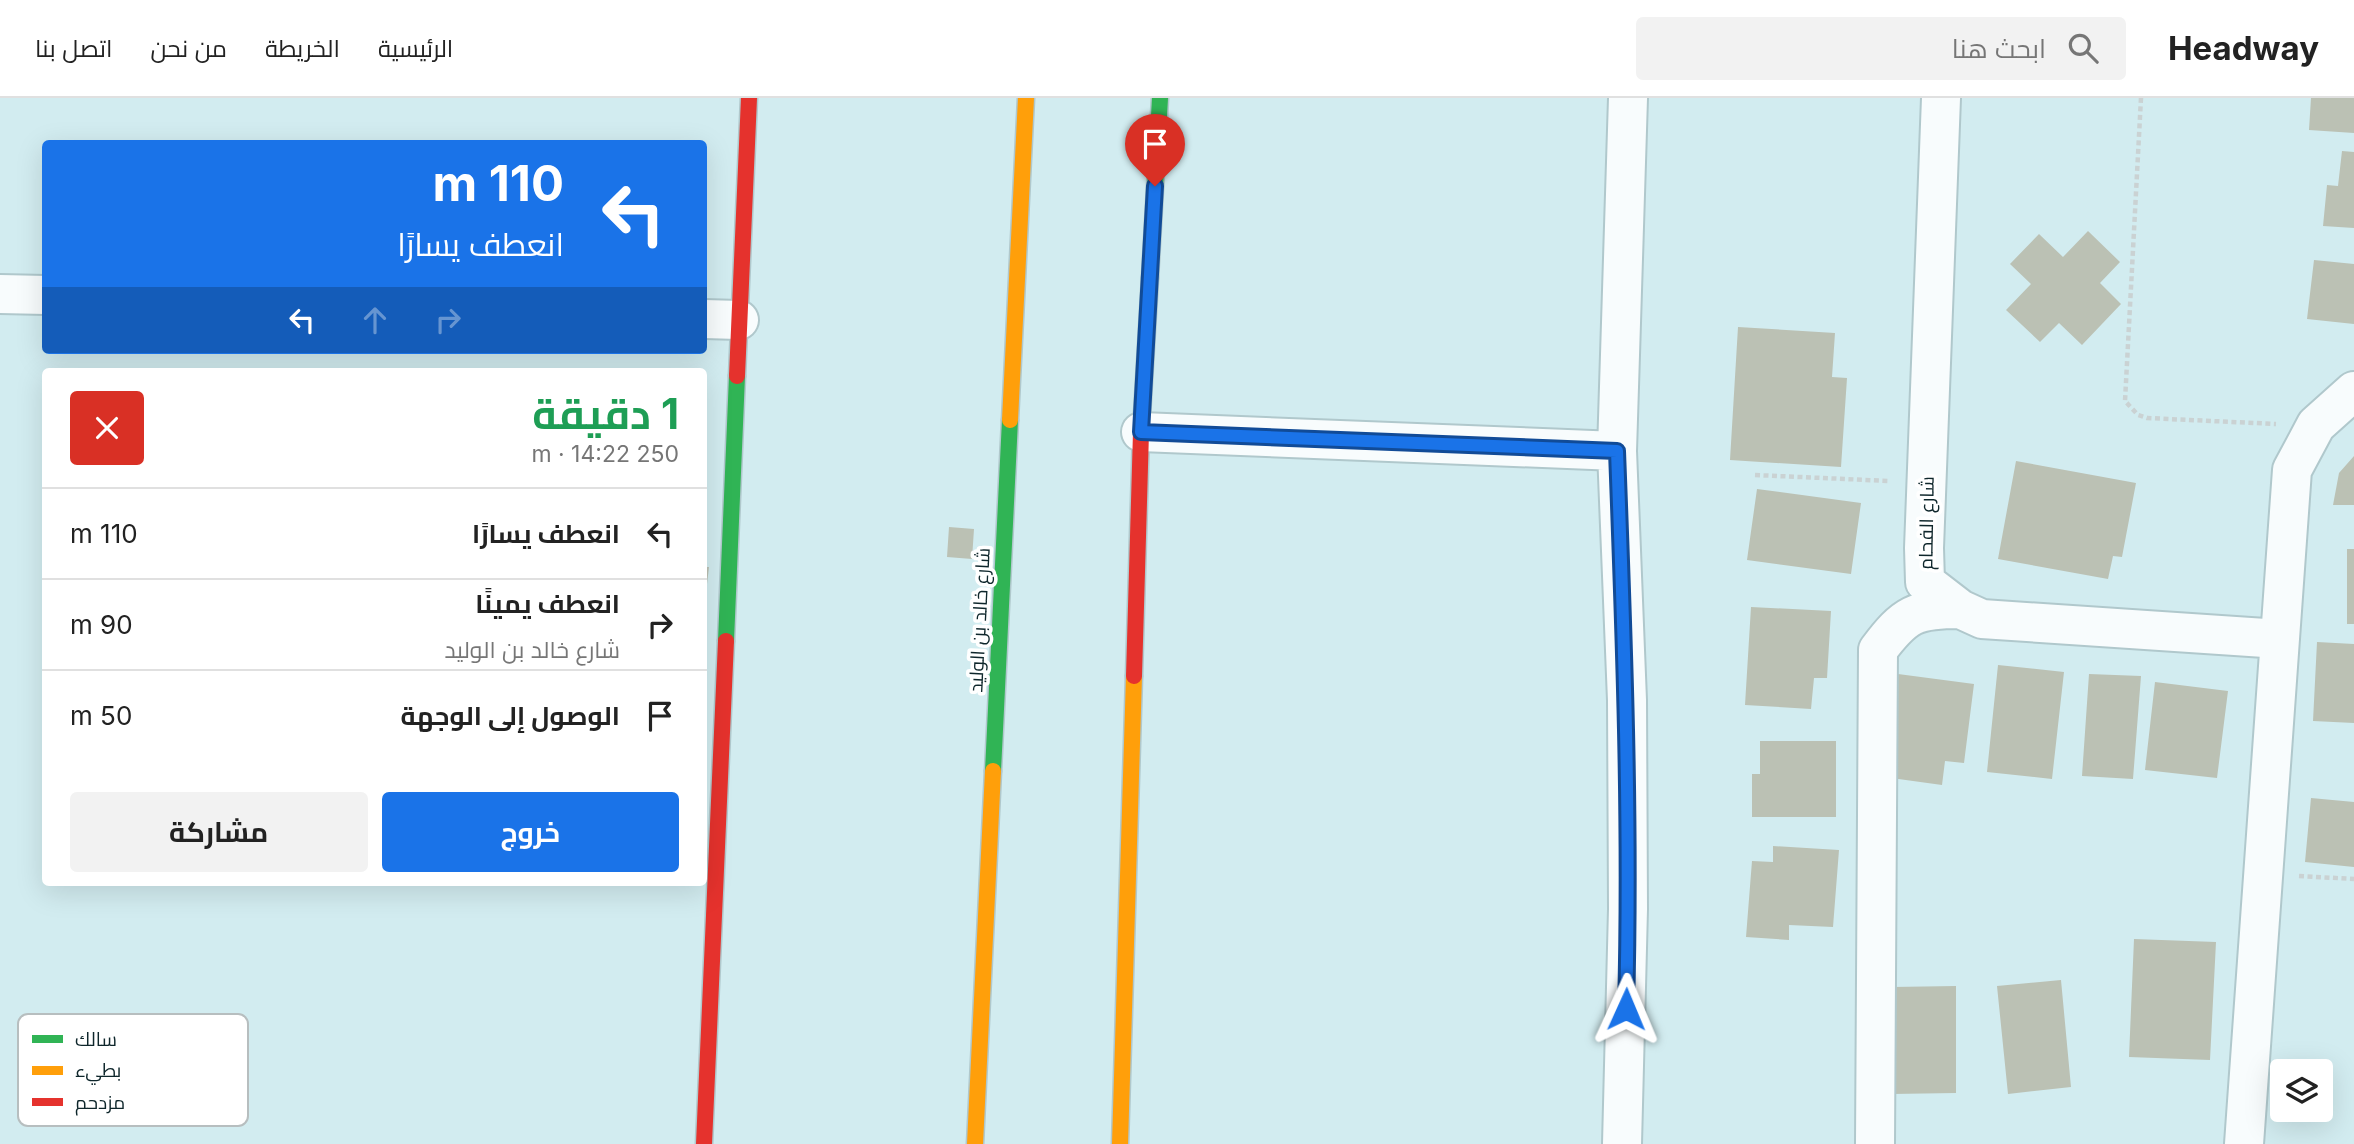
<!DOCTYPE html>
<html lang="ar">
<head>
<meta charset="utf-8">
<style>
  :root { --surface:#fff; --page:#f2f2f2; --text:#222; --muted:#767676; --line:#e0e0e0; --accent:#1a73e8 }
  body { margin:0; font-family:Inter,Cairo,sans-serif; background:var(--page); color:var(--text); direction:rtl; height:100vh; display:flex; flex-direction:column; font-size:26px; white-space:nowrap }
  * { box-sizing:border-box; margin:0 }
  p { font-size:23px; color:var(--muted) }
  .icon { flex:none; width:38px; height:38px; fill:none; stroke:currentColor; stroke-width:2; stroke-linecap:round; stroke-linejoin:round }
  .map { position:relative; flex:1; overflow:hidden; direction:ltr }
  .drawer { position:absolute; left:42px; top:270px; width:665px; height:518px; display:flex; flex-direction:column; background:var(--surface); border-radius:7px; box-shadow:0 7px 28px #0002; direction:rtl }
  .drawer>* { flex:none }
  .hud { position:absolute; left:42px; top:42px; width:665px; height:214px; border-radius:7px; box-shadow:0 7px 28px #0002; direction:rtl; background:#1a73e8; color:#fff; overflow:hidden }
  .tools { position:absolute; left:2270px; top:961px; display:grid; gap:14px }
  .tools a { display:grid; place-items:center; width:63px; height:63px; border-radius:7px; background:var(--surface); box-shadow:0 7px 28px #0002; font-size:35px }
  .pin { position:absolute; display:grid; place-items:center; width:60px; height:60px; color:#fff; margin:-72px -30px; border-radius:50% 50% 50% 0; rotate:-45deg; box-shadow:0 0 7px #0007 }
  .pin .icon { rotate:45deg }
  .me { position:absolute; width:77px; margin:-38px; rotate:1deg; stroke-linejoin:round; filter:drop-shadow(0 0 5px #0008) }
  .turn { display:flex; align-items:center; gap:24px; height:147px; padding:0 28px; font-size:32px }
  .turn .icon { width:91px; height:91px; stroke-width:2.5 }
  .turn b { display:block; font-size:49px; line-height:60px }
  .lanes { display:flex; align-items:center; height:66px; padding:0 28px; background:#0003; justify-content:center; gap:35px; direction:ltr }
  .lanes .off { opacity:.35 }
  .round { display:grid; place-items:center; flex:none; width:74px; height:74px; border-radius:7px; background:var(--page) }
  .summary { display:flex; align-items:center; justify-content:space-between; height:119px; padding:0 28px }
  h1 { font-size:42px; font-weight:700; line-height:52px; color:#1e9e55 }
  .cta { display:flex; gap:14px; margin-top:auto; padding:14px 28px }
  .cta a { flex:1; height:80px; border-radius:7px; background:var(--accent); color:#fff; font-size:28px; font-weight:700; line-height:80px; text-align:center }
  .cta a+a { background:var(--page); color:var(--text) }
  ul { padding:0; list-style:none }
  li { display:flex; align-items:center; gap:21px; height:91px; padding:0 28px; border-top:2px solid var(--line) }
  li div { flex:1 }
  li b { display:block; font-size:26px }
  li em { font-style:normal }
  header { display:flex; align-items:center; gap:42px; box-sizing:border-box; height:98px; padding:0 35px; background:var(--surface); border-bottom:2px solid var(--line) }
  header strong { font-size:33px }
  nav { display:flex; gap:38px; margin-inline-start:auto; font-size:24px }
  .search { width:490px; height:63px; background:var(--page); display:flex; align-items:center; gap:18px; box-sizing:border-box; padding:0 24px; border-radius:7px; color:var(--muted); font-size:26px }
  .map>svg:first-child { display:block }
  .building { fill:#bbc1b4 }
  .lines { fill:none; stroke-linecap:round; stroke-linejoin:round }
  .street-casing { stroke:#b0c8cc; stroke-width:42 }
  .fast-casing { stroke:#b0c8cc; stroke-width:19 }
  .slow-casing { stroke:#b0c8cc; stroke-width:19 }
  .jam-casing { stroke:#b0c8cc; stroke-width:19 }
  .path { stroke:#cad2d3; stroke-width:4.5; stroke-dasharray:5 3.5; stroke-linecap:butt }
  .street { stroke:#f8fcfd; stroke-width:38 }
  .fast { stroke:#30b455; stroke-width:16 }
  .slow { stroke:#ff9f0a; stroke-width:16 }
  .jam { stroke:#e5322d; stroke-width:16 }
  .route-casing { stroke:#114b97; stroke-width:18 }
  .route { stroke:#1a73e8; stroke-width:12 }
  .labels { text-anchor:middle; stroke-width:7; stroke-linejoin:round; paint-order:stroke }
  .street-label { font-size:19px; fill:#0e262b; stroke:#fff }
  .key { fill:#fff; stroke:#b7bebf; stroke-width:2 }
  .key-label { font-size:19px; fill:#0e262b }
</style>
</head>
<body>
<header>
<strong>Headway</strong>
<div class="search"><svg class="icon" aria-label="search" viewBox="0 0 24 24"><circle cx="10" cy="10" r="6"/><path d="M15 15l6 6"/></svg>ابحث هنا</div>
<nav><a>الرئيسية</a><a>الخريطة</a><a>من نحن</a><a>اتصل بنا</a></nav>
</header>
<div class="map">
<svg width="2354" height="1046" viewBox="0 0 2354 1046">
  <rect width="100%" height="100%" fill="#d2ecf0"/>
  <path class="building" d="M 2311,0 L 2354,0 L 2354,35 L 2309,32 Z
    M 2342,53 L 2354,54 L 2354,130 L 2323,128 L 2327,87 L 2338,88 Z
    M 2088,133 L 2120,164 L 2100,185 L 2121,206 L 2082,247 L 2059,225 L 2040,244 L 2006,212 L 2031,186 L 2010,166 L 2039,136 L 2063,159 Z
    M 2314,162 L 2354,166 L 2354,226 L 2307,221 Z
    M 1738,229 L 1835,235 L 1832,279 L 1847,280 L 1841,369 L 1730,362 Z
    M 2354,358 L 2354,407 L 2333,407 L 2339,375 Z
    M 2016,363 L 2136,385 L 2122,459 L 2113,458 L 2108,481 L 1998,461 Z
    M 1757,391 L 1861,405 L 1851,476 L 1747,462 Z
    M 949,429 L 974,431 L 972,461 L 947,459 Z
    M 2347,451 L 2354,451 L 2354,526 L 2347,526 Z
    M 704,469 L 709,469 L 705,503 L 704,503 Z
    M 1751,509 L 1831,513 L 1827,580 L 1814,580 L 1811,611 L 1745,607 Z
    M 2317,544 L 2354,546 L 2354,625 L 2313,623 Z
    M 1998,567 L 2064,574 L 2052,681 L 1987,674 Z
    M 1898,576 L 1974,586 L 1964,665 L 1945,663 L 1942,687 L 1884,679 Z
    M 2089,576 L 2141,578 L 2133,681 L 2082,678 Z
    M 2155,584 L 2228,593 L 2217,680 L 2145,672 Z
    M 1760,643 L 1836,643 L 1836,719 L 1752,719 L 1752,676 L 1760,676 Z
    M 2311,700 L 2354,704 L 2354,769 L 2305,764 Z
    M 1773,748 L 1839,752 L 1833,829 L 1789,827 L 1789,842 L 1746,839 L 1752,763 L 1773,764 Z
    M 2134,841 L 2216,844 L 2210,962 L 2129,959 Z
    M 2061,882 L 2071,989 L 2008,996 L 1997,888 Z
    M 1956,888 L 1956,995 L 1892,996 L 1892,889 Z"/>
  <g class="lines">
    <g class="street-casing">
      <path id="street" d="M 1941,0 L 1924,450 L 1925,484 L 1960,511 L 1982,521 L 2280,541
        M 0,196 L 46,197
        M 704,221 L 739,222
        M 1141,334 L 1617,353
        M 1622,1046 L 1628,811 L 1627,602 L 1617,353 L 1628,0
        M 1875,1046 L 1878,552 C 1905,516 1915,511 1960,511
        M 2244,1046 L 2292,372 L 2316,327 L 2354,293"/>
    </g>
    <g class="fast-casing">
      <path id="fast" d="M 1150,180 L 1160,0
        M 726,543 L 737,278
        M 993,673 L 1010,322"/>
    </g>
    <g class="slow-casing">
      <path id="slow" d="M 1010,322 L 1026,0
        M 975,1046 L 993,673
        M 1120,1046 L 1134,578"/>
    </g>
    <g class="jam-casing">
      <path id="jam" d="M 737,278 L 749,0
        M 1134,578 L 1141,334 L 1150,180
        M 704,1046 L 726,543"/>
    </g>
    <path class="path" d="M 2141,0 L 2125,303 L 2138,317 L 2147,320 L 2276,326
      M 1755,377 L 1890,383
      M 2299,778 L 2354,781"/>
    <use href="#street" class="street"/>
    <use href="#fast" class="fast"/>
    <use href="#slow" class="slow"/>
    <use href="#jam" class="jam"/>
  </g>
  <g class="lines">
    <g class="route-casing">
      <path id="route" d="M 1155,88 L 1141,334 L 1617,353 C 1624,539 1631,725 1626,911"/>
    </g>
    <use href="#route" class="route"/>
  </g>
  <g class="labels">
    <g class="street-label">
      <text transform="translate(1926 425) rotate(-89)" y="7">شارع الفحام</text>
      <text transform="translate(979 522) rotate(-87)" y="7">شارع خالد بن الوليد</text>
    </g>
  </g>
  <rect x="18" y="916" width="230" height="112" rx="10" class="key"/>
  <rect x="32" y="937" width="31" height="8" fill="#30b455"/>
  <rect x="32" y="968" width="31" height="9" fill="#ff9f0a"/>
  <rect x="32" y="1000" width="31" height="8" fill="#e5322d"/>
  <g class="key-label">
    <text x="75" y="948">سالك</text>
    <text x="75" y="979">بطيء</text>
    <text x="75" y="1011">مزدحم</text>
  </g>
</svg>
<div class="tools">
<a><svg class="icon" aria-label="layers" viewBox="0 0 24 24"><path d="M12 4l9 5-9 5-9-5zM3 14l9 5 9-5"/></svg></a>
</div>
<div class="pin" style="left:1155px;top:88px;background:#d93025"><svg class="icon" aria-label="arrive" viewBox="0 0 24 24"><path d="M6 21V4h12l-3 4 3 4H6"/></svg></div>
<svg class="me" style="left:1626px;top:911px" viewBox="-20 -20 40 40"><path d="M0-17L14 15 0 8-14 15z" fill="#1a73e8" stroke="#fff" stroke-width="4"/></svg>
<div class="hud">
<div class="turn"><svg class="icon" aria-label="left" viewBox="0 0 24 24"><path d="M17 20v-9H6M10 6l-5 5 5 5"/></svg><div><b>110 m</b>انعطف يسارًا</div></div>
<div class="lanes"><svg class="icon" aria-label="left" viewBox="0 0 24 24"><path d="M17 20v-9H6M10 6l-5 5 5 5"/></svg><svg class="icon off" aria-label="ahead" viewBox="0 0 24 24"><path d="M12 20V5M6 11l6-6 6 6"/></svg><svg class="icon off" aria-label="right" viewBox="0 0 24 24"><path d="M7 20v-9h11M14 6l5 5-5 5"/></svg></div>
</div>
<section class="drawer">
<div class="summary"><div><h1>1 دقيقة</h1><p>250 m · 14:22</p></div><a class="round" style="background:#d93025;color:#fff"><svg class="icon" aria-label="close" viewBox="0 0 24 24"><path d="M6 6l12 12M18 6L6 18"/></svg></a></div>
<ul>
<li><svg class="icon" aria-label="left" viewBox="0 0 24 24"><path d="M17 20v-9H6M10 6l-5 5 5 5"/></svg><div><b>انعطف يسارًا</b></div><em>110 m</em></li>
<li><svg class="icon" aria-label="right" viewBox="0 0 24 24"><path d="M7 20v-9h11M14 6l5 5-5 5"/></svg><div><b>انعطف يمينًا</b><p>شارع خالد بن الوليد</p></div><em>90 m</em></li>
<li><svg class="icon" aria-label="arrive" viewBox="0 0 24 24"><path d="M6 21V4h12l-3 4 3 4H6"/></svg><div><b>الوصول إلى الوجهة</b></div><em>50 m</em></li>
</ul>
<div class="cta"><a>خروج</a><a>مشاركة</a></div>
</section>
</div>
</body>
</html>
